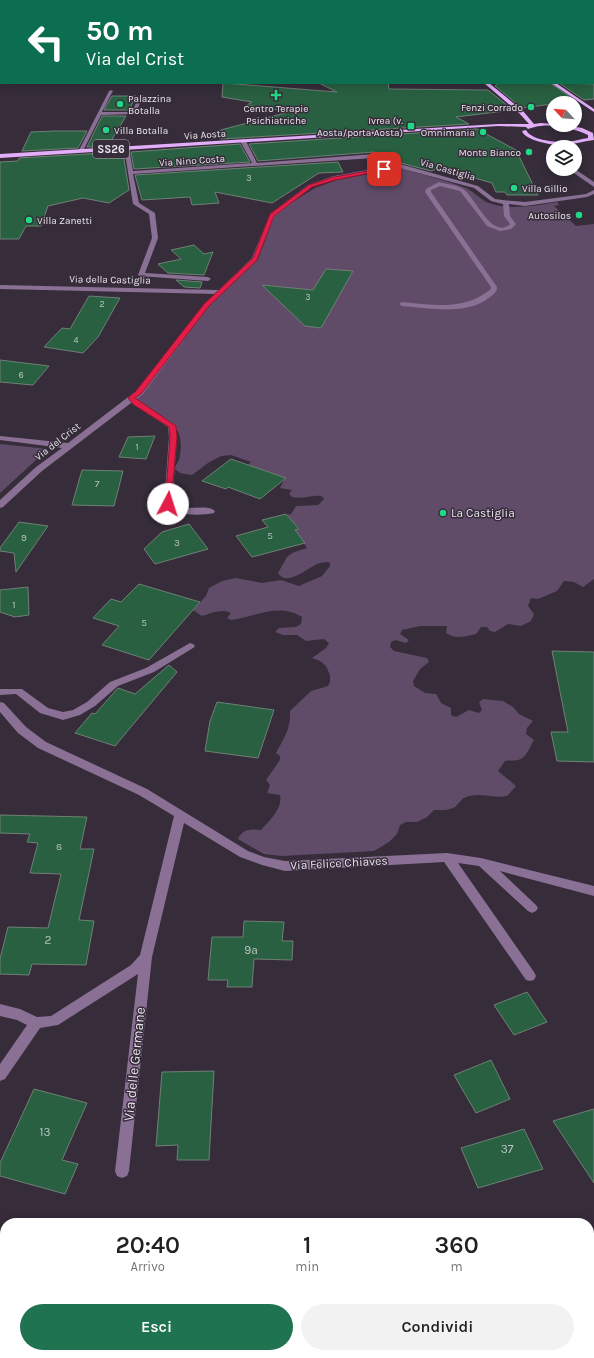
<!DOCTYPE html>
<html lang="it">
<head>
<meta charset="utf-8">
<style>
  :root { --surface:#fff; --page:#f2f2f2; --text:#202124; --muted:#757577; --accent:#207351 }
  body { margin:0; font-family:Karla,sans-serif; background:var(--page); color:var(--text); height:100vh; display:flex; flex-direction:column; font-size:15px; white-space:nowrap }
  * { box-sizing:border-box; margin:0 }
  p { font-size:13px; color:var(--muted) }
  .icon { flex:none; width:22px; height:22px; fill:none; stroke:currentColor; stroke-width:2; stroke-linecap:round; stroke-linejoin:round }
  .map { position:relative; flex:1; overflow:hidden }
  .sheet { position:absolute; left:0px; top:1218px; width:594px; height:140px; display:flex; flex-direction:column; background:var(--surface); border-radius:16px 16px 0 0; box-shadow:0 2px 10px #0003 }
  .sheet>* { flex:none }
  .guide { position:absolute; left:0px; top:0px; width:594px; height:84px; box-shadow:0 2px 10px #0003; background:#0b6e4f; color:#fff; overflow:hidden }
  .needle { width:26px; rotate:296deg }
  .buttons { position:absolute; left:546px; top:96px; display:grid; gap:8px }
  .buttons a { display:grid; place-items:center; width:36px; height:36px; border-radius:50%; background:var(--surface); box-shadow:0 2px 10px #0003; font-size:20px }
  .pin { position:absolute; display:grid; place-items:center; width:34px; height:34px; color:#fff; margin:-17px; border-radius:8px; box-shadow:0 2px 6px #0006 }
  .me { position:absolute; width:44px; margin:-22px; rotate:5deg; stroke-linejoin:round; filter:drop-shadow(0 0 3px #0008) }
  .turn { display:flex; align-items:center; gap:14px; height:84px; padding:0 20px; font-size:18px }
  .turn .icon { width:52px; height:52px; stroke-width:2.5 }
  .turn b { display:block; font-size:28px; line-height:34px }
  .eta { display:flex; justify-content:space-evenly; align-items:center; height:68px; text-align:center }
  .eta b { font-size:24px; font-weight:600; line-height:28px }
  .action { display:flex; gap:8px; margin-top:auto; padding:8px 20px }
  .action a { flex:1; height:46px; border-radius:24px; background:var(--accent); color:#fff; font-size:16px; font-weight:600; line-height:46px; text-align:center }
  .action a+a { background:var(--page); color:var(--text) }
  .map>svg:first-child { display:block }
  .green { fill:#604c68 }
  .building { fill:#296042; stroke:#6f8075 }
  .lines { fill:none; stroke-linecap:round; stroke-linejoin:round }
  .minor { fill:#897094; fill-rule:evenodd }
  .major { fill:#e3aef9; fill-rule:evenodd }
  .route { fill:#e11d48; stroke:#92132f }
  .poi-dot { fill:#21d887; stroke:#362c3a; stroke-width:1.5 }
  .labels { text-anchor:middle; stroke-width:3; stroke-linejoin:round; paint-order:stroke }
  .far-number-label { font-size:9px; fill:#bac3c2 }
  .far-poi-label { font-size:10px; fill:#eae4ec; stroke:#362c3a; text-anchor:end }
  .far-street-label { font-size:10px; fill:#eae4ec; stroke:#362c3a }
  .number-label { font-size:10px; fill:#bac3c2 }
  .shield { fill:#362c3a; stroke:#b4adb7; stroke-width:1 }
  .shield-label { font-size:11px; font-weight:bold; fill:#eae4ec }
  .poi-label { font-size:12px; fill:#eae4ec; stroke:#362c3a; text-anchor:start }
  .street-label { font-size:12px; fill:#eae4ec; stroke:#362c3a }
  .near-number-label { font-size:12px; fill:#bac3c2 }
  .near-street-label { font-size:14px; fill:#eae4ec; stroke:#362c3a }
</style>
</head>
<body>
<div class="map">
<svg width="594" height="1358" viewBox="0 0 594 1358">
  <rect width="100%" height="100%" fill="#362c3a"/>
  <path class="green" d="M 0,0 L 167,0 L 173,1 L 1,1 L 0,50 Z
    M 401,168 C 423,175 445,180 466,188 C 473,191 479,198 486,202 C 508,211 534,206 557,202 L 559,205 L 554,206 L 576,226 L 594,224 L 594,579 L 583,587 L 574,582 L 564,581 L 557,591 L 538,599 L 531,598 L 528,606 L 534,614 L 531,621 L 521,626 L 508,624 L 495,632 L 490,631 L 487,627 L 481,627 L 476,634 C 465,636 456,640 446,633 L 447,626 L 420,626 L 402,630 L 400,634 L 409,640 L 406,643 L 395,640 L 391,642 L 390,647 L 394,651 L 427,658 L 429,662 L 420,669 L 413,681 L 414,686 L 425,693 L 436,694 L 441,703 L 451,708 L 451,715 L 456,717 L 469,710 L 479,713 L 482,710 L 479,702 L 483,699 L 503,701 L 513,707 L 519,714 L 533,721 L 527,728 L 526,734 L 534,740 C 530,746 526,759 518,760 C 514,761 509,760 505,761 L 498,771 L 516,786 L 507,796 C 492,799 478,791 464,798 C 460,800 459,804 455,807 C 449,811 441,810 434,810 L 427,817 L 417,822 L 406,822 L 400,825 L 397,834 L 389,842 L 374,851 L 282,856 L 264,854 L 238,839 C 243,829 250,829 261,830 C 269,821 283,808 280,795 L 267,793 L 270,785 L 266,780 L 280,760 L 280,756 L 276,753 C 284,738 291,729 290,711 L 311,691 L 328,686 L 330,682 L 330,675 L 326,666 L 320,661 L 312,658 L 326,648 L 329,643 L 324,639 L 306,641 L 297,635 L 283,635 L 275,632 L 279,628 L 296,627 L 301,624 L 302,617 C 279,602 254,617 231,620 L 227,618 L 231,613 C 223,608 211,613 202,616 L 193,610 L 206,596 L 209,588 L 222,581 L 236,578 L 262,583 L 281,580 L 299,586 L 322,576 L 330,566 L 330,563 L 328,562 C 323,562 319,563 315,565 C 307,569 286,587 278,573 L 287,557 L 292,553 L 307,548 L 295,530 L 299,529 L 287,515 L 291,514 L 296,506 L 318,505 L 324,499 L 323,497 C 316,493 304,500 292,497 L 289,494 L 292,490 L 280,488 L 285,478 L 248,465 L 251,462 L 231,455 L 221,456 L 208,463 L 192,475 L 180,473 L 175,469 C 175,464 180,461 180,455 C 186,415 156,421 134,398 L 209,305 L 258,259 L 275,216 L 288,205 L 315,188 L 337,180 Z
    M 0,444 L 48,449 L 0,493 Z"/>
  <path class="building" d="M 223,83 L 337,92 L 319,83 L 388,83 L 389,89 L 488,90 L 513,110 L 456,117 L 469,124 L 221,139 L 217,131 L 289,112 L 247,105 L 252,102 L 222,97 Z
    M 498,83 L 550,83 L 576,101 L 522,108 L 495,86 Z
    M 559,83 L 594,84 L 594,99 L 584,100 Z
    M 112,96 L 136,96 L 129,110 L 104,110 Z
    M 102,116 L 126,116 L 108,146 L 87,147 Z
    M 477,129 L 516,150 L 538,195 L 507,195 L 505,192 L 496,192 L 492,183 L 439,168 L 431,171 L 378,157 L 378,155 L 374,152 L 258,161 L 249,144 Z
    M 54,131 L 87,131 L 78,148 L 22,151 L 31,132 Z
    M 240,144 L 250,162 L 134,169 L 131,152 Z
    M 104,153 L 123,153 L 129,190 L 109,203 L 83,198 L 48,206 L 41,226 L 26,226 L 19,239 L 0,239 L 0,162 L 18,161 L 19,158 Z
    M 338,162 L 343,172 L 319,173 L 272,203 L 215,192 L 219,203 L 192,205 L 190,197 L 142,200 L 135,175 Z
    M 194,245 L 204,254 L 213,252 L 204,275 L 168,273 L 158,264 L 181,259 L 171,250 Z
    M 326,269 L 353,271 L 321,328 L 305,326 L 262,285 L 313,290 Z
    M 176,280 L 202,282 L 200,288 L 184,287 Z
    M 89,296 L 120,298 L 98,337 L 83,353 L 44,347 L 62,328 L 70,329 Z
    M 0,360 L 49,366 L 33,385 L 0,382 Z
    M 155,436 L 146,459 L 119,457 L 128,437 Z
    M 231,459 L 286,478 L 260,499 L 228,487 L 226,489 L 202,481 Z
    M 82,470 L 123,471 L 114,506 L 72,505 Z
    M 286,514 L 299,529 L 295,530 L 305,543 L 252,557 L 236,536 L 268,527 L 262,520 Z
    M 19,522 L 48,526 L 16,572 L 14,553 L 0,551 L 0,548 Z
    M 189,524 L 208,549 L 155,564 L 144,549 L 162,532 Z
    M 139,584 L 200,602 L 149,660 L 102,645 L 119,626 L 93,618 L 111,599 L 121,602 Z
    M 28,587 L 29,615 L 15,617 L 0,612 L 0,590 Z
    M 552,651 L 594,652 L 594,762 L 557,761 L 551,732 L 568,732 Z
    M 169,665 L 177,672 L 115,746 L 75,733 L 92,713 L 95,714 L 118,688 L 135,694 Z
    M 217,702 L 274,710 L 258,758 L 205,751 L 210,721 Z
    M 0,815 L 87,817 L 80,849 L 94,849 L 79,920 L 94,921 L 86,965 L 32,964 L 29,975 L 0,974 L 0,959 L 8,927 L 48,928 L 61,874 L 30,873 L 38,843 L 27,842 L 30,834 L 0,833 Z
    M 244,921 L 284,922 L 282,941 L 293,941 L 292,960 L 254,959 L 252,987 L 227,987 L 228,980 L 208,980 L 212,937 L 243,937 Z
    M 527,992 L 547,1022 L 514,1035 L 494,1005 Z
    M 491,1060 L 510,1099 L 476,1113 L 454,1075 Z
    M 214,1071 L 209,1160 L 177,1160 L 178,1145 L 156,1146 L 162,1072 Z
    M 34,1089 L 87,1103 L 62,1160 L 78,1164 L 65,1194 L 0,1176 L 0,1163 Z
    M 594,1109 L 594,1183 L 553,1121 Z
    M 524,1129 L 543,1169 L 478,1188 L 461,1148 Z"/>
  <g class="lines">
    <path class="minor" d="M 514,0 L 518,0 L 518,1 L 514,1 Z
      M 543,0 L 547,0 L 547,1 L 543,1 Z
      M 0,55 L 1,55 L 1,57 L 0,57 Z
      M 593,56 L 594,56 L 594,58 L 593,58 Z
      M 593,79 L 594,79 L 594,82 L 593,82 Z
      M 111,90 L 113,91 L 102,112 L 132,112 L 139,96 L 143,95 L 136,113 L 134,114 L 101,115 L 83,151 L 78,152 L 109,91 Z
      M 243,139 L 246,141 L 257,163 L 374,154 L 377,156 L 374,158 L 133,174 L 139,203 L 155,213 L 158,238 L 145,273 L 208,277 L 211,279 L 208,281 L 139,276 L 138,275 L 152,238 L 149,214 L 133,204 L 124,147 L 129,148 L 133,171 L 252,163 L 240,141 Z
      M 400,164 L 478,186 L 495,199 L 502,200 L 525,202 L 586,194 L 594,190 L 594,194 L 587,197 L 525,206 L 509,204 L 510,216 L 516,224 L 511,229 L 500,231 L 487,226 L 460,191 L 440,186 L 431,190 L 431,192 L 497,287 C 497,292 494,294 490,297 C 468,316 429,308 402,306 L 399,304 L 402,302 C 433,305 465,311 491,289 L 491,287 L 425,192 L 426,189 L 439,182 C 446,184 457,185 463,189 C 474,195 492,241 510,224 L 504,216 L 503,204 L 491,201 L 474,188 L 400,168 L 335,179 L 312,187 L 275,216 L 257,260 L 209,306 L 142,395 L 136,399 L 176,426 L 177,437 L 172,503 C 185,513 207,503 215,511 L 214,513 C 199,516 174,516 164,504 L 169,437 L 168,427 L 131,403 L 42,471 L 3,507 L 0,508 L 0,500 L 36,467 L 62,448 L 0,440 L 0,436 L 68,443 L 136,391 L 205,304 L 215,294 L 0,289 L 0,285 L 219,290 L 252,258 L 270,214 L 308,185 L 334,176 Z
      M 568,169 L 575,169 L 594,182 L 594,187 Z
      M 190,643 L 193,644 L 195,646 L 193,648 L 154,672 L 118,686 L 95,706 L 80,715 L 63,720 L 40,713 L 16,694 L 0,695 L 0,689 L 22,689 L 48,708 L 63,712 L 73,710 L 87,702 L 110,682 L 146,668 Z
      M 0,702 L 4,703 L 26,727 L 46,742 L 147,789 L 248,851 L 264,857 L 285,861 L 447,853 L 481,858 L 594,886 L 594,896 L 500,871 L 536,905 L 538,908 L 536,911 L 532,913 L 528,911 L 479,866 L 458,863 L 534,972 L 536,976 L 534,980 L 530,981 L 526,980 L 444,862 L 285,871 L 262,865 L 240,857 L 184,823 L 152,957 L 129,1171 L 127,1176 L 122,1178 L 117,1176 L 115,1171 L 138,974 L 58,1025 L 40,1028 L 5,1079 L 0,1081 L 0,1064 L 27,1025 L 17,1020 L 0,1016 L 0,1004 L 20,1009 L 37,1017 L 51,1016 L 131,965 L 140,955 L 174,816 L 139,795 L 38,748 L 18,733 L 0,712 Z"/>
    <path class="major" d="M 377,0 L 382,0 L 383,1 L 378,1 Z
      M 484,83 L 489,83 L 523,111 L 534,124 L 541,123 L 564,125 L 582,128 L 593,133 L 594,140 C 585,141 575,144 565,145 C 555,146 525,141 522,131 L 526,130 C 531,140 553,142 563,142 C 571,142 581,139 588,138 L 588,135 C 575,129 555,124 541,126 C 536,126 532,128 528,129 L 526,127 L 498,126 L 0,158 L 0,154 L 498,124 L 529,124 L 519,113 Z
      M 551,83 L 556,83 L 594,109 L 594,112 Z"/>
  </g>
  <path class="route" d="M 384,168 L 386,170 L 335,180 L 312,187 L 274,216 L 257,260 L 209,306 L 141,394 L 135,398 L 176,426 L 177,437 L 171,504 L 165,505 L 170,437 L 169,427 L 134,405 L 128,398 L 136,391 L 204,304 L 253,258 L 270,214 L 309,185 L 334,177 Z"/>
  <g class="poi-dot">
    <path d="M274 89h4v4h4v4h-4v4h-4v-4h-4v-4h4z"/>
    <circle cx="120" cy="104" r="4"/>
    <circle cx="531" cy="107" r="4"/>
    <rect x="407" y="122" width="8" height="8" rx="2"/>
    <circle cx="106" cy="130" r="4"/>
    <circle cx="483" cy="132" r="4"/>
    <circle cx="529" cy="152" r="4"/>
    <circle cx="514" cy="188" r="4"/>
    <circle cx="579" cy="215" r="4"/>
    <circle cx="29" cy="220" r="4"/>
    <circle cx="443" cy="513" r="4"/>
  </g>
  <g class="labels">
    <g class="far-number-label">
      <text x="249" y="181">3</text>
      <text x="308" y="300">3</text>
      <text x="102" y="307">2</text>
      <text x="76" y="343">4</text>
      <text x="21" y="378">6</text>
      <text x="137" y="450">1</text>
    </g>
    <g class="far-poi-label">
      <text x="128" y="102" text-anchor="start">Palazzina<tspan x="128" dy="12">Botalla</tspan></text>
      <text x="523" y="111">Fenzi Corrado</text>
      <text x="276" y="112" text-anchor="middle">Centro Terapie<tspan x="276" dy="12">Psichiatriche</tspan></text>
      <text x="403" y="124">Ivrea (v.<tspan x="403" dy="12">Aosta/porta Aosta)</tspan></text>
      <text x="114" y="134" text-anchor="start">Villa Botalla</text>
      <text x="475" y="136">Omnimania</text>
      <text x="521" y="156">Monte Bianco</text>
      <text x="522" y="192" text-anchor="start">Villa Gillio</text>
      <text x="571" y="219">Autosilos</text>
      <text x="37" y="224" text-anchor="start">Villa Zanetti</text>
    </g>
    <g class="far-street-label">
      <text transform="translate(205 134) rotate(-4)" y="4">Via Aosta</text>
      <text transform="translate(192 160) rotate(-4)" y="4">Via Nino Costa</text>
      <text transform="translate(448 169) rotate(16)" y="4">Via Castiglia</text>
      <text transform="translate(110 279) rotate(1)" y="4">Via della Castiglia</text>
      <text transform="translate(57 441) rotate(-38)" y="4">Via del Crist</text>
    </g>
    <g class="number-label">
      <text x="97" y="487">7</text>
      <text x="270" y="539">5</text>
      <text x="24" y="541">9</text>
      <text x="177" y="546">3</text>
      <text x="14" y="608">1</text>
      <text x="144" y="626">5</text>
      <text x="59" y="850">8</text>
    </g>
    <rect class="shield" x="93" y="140" width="36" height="18" rx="3"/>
    <g class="shield-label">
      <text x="111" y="153">SS26</text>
    </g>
    <g class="poi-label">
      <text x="451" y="517">La Castiglia</text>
    </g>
    <g class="street-label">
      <text transform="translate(339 863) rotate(-3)" y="4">Via Felice Chiaves</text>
    </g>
    <g class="near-number-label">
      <text x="48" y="944">2</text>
      <text x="251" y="954">9a</text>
      <text x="45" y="1136">13</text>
      <text x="507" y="1153">37</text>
    </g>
    <g class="near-street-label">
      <text transform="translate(134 1064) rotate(-84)" y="5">Via delle Germane</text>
    </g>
  </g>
</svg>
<div class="buttons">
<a><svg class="needle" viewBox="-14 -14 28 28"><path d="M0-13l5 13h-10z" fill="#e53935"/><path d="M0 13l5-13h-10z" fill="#757577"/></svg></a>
<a><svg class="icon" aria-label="layers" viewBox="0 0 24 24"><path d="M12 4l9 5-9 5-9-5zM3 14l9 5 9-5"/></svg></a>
</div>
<div class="pin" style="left:384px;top:169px;background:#d93025"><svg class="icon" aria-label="arrive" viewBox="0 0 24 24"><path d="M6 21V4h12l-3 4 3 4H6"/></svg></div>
<svg class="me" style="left:168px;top:504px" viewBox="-20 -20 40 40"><circle r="19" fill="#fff"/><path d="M0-13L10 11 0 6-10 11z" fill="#e11d48"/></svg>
<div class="guide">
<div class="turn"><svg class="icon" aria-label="left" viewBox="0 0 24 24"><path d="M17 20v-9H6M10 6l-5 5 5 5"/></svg><div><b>50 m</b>Via del Crist</div></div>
</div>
<section class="sheet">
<div class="eta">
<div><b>20:40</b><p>Arrivo</p></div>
<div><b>1</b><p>min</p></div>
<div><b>360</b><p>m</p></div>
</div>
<div class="action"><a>Esci</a><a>Condividi</a></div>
</section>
</div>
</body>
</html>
